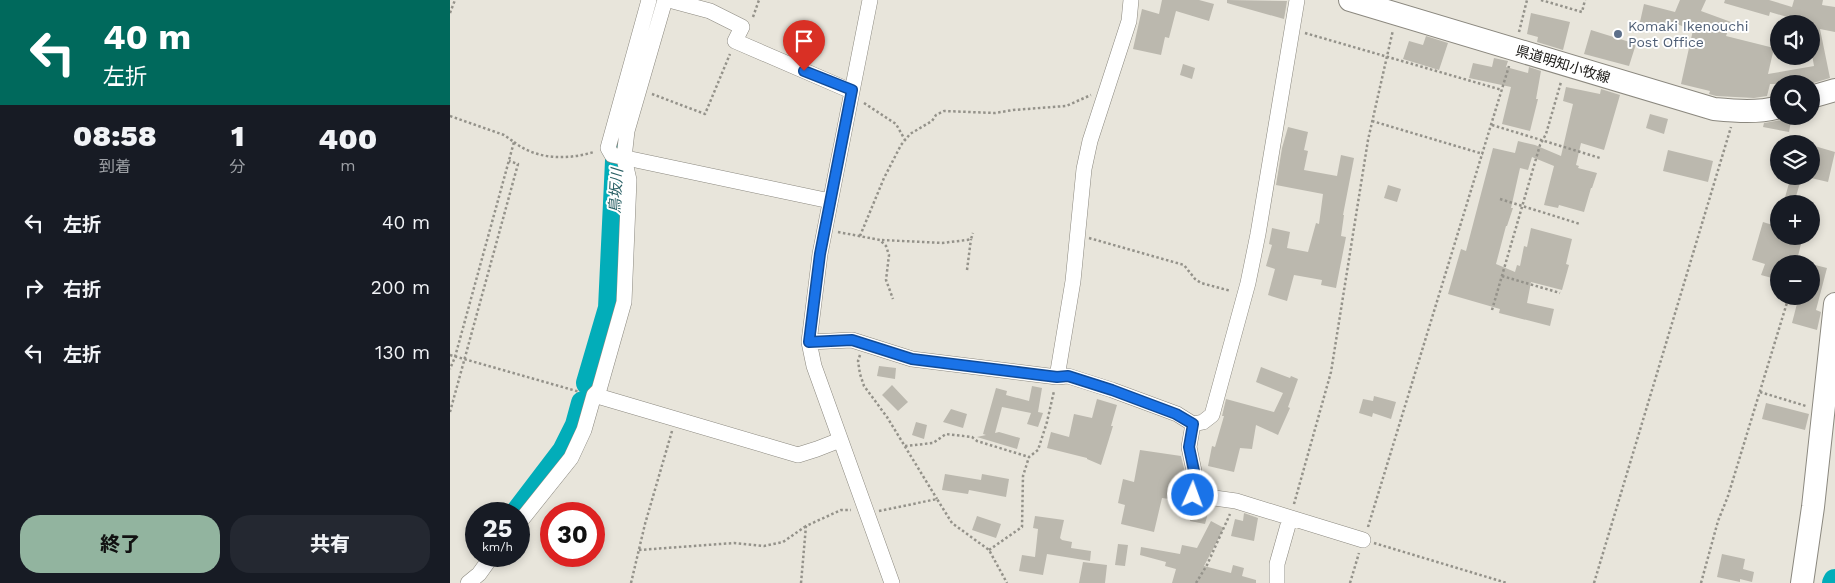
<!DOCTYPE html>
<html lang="ja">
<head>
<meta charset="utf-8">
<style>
  :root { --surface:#171b24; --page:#242831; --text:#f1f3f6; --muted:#9ea1a6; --accent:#92b49f }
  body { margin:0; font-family:"Work Sans","Noto Sans JP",sans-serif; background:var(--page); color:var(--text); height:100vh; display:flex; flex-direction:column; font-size:19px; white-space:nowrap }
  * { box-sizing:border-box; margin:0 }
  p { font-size:16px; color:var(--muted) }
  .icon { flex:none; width:28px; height:28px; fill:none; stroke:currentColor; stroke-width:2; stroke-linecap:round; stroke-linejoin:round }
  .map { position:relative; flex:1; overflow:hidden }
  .details { display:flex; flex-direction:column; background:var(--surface); width:450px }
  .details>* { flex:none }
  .banner { background:#00695c; color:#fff; overflow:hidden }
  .tools { position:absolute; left:1320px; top:15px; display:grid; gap:10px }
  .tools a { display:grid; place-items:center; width:50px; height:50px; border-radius:50%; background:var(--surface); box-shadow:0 2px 8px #0003; font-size:25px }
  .speed { position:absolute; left:15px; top:502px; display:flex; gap:10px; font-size:25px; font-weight:700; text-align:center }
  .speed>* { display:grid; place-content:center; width:65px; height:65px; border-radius:50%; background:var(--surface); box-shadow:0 2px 8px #0003; line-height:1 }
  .speed small { font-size:12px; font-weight:400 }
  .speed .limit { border:8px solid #d22; background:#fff; color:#111 }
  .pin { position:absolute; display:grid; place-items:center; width:42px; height:42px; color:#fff; margin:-51px -21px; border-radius:50% 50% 50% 0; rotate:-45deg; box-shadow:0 0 5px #0007 }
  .pin .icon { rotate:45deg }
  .me { position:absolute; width:55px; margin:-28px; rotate:2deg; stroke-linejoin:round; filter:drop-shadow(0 0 4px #0008) }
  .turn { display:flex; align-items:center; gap:18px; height:105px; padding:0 20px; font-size:22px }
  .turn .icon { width:65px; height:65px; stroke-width:2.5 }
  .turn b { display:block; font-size:35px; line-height:42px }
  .eta { display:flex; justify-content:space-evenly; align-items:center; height:85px; text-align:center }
  .eta b { font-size:30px; font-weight:800; line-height:35px }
  .action { display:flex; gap:10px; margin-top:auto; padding:10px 20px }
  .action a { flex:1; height:58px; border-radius:20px; background:var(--accent); color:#111; font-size:20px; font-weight:800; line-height:58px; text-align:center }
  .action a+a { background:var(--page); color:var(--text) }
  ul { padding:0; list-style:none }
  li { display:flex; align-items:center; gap:15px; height:65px; padding:0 20px }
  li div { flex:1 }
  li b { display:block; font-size:19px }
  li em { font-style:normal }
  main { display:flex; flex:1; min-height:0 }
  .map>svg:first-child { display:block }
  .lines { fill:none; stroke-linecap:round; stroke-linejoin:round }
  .river { stroke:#02adb9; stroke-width:24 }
  .building { fill:#bbb8ae }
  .minor-casing { stroke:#8b887f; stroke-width:16 }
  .secondary-casing { stroke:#8b887f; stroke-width:24 }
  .path { stroke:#94928a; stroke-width:2.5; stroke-dasharray:2.5 2.5; stroke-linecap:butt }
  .minor { stroke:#fff; stroke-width:15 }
  .secondary { stroke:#fff; stroke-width:22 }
  .route-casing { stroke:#114b97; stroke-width:12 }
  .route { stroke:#1a73e8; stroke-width:9 }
  .service-dot { fill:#5c6f8a; stroke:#fff; stroke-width:2 }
  .labels { text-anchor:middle; stroke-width:4; stroke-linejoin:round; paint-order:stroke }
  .service-label { font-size:14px; fill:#4e5e75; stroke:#fff; text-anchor:start }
  .street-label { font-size:14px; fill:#191714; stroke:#fff }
  .water-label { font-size:15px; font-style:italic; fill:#296065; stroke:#fff }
</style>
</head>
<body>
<main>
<section class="details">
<div class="banner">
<div class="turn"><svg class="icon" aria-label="left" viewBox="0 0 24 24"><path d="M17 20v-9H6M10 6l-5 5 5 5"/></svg><div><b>40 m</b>左折</div></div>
</div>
<div class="eta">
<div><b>08:58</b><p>到着</p></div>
<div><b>1</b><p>分</p></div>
<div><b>400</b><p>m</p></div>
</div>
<ul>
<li><svg class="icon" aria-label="left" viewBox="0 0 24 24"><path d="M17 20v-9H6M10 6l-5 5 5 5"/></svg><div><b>左折</b></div><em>40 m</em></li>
<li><svg class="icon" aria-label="right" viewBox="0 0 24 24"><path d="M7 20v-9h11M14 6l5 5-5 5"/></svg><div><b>右折</b></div><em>200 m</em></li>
<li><svg class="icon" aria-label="left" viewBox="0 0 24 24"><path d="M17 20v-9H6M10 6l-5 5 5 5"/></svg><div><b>左折</b></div><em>130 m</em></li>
</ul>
<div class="action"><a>終了</a><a>共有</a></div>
</section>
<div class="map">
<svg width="1385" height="583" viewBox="0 0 1385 583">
  <rect width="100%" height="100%" fill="#e8e5db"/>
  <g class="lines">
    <path class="river" d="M 138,383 L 160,308 L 168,140 L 178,108
      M 66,514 L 114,451 L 127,425 L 133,403
      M 1384,583 L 1385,581"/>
  </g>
  <path class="building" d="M 712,0 L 749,0 L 764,4 L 759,21 L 726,11 L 719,38 L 715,37 L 711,55 L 683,49 L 692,9 L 709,14 Z
    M 777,0 L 837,1 L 834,19 L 777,3 Z
    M 1230,0 L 1256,0 L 1251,11 L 1281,22 L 1276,36 L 1324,48 L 1318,74 L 1364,66 L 1361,49 L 1361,24 L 1342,24 L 1344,19 L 1320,12 L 1319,16 L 1274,3 L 1275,0 L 1319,0 L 1342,7 L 1344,0 L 1373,0 L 1372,5 L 1385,7 L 1385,32 L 1370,29 L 1380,78 L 1360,84 L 1320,84 L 1317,96 L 1304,98 L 1266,96 L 1259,94 L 1260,91 L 1231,84 L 1243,30 L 1221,22 L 1219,29 L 1190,22 L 1194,4 L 1225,12 Z
    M 1081,13 L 1120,22 L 1113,50 L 1087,42 L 1088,37 L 1077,34 Z
    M 1141,30 L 1186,44 L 1179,66 L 1134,54 Z
    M 976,36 L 998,43 L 989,70 L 953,59 L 959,41 L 973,45 Z
    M 1044,58 L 1058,61 L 1056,67 L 1078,73 L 1079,67 L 1091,71 L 1086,99 L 1088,99 L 1080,131 L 1052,124 L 1061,87 L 1019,78 L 1023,63 L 1042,67 Z
    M 733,64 L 745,68 L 742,79 L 730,75 Z
    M 1116,87 L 1150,94 L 1151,89 L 1170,95 L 1154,150 L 1131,143 L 1126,165 L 1129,166 L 1128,168 L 1147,173 L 1142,188 L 1141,188 L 1134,212 L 1109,205 L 1108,208 L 1094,205 L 1104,166 L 1082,157 L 1078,170 L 1070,168 L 1061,208 L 1063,208 L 1057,226 L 1056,226 L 1046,264 L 1065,272 L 1067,265 L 1070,266 L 1074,246 L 1077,247 L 1081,228 L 1122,239 L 1116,264 L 1119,265 L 1112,290 L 1081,282 L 1077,303 L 1104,309 L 1100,326 L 1049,313 L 1050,309 L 998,294 L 1011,249 L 1016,251 L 1043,148 L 1065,153 L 1068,141 L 1085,145 L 1111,156 L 1123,104 L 1113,101 Z
    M 1200,114 L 1218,119 L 1214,134 L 1196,128 Z
    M 1338,116 L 1342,116 L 1339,132 L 1313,127 L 1314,123 L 1332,120 Z
    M 838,127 L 858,132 L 854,150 L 858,151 L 854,170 L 887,176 L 891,155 L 904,158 L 893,215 L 894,215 L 891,236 L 896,237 L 886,288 L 871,285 L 872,280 L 844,275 L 837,301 L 818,295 L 825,269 L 816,266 L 822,245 L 819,244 L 822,228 L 840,232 L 837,248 L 858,252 L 866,223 L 869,224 L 873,194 L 826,185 L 832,148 Z
    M 1361,145 L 1385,152 L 1378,182 L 1361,178 Z
    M 1218,150 L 1263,161 L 1258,182 L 1213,171 Z
    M 1341,176 L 1352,176 L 1344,203 L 1334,201 Z
    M 938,185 L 951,189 L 947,202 L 934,198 Z
    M 1313,222 L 1329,227 L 1329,236 L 1353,236 L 1346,264 L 1329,264 L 1329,280 L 1311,275 L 1315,264 L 1302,260 Z
    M 1361,264 L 1377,268 L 1366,310 L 1371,312 L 1367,330 L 1342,323 L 1349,296 L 1361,296 Z
    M 429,366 L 446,368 L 445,379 L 427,376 Z
    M 811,367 L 840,378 L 841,376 L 848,379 L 838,407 L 840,408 L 828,435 L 806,425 L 802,449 L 790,448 L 784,472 L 758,466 L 762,446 L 765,447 L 774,416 L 772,416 L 776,399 L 824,412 L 833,393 L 806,382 Z
    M 442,385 L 458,402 L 448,411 L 432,395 Z
    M 582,386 L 592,388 L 588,412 L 593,413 L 588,427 L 577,424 L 581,413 L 552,407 L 545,433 L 549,432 L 570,438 L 567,449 L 527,437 L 536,435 L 533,434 L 546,388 L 557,391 L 556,395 L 579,401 Z
    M 924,396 L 946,402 L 941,419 L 923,413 L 922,417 L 909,413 L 913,399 L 923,401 Z
    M 647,399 L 667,405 L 661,426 L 663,426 L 651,465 L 637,459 L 637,458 L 597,448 L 601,432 L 619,437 L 624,414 L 642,418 Z
    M 1316,403 L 1359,414 L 1355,430 L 1312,419 Z
    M 501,409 L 517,414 L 513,428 L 493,422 Z
    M 466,422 L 477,425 L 474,439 L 462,435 Z
    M 690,450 L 731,456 L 735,472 L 734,501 L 712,498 L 704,532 L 671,524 L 675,505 L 668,503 L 673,479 L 684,482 Z
    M 495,474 L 531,480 L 532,474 L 559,479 L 556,497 L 519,490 L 518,494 L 492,490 Z
    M 743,509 L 758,513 L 755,524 L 740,521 Z
    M 794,513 L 808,518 L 804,541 L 781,536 L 785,519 L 793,521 Z
    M 527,516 L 551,524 L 546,538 L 522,530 Z
    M 585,516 L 614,520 L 610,538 L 612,540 L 622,542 L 621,548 L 641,551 L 640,561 L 597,554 L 593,575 L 569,571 L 572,555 L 585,557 L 588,529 L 583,528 Z
    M 761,521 L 774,528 L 754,566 L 781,573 L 783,565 L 794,568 L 792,576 L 806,580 L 806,583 L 722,583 L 726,569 L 715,566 L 716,562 L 690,555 L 691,547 L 730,554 L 732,545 L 747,548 Z
    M 668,544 L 678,545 L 675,566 L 665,565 Z
    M 1272,554 L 1295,559 L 1293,569 L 1304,572 L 1302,582 L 1290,579 L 1290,582 L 1267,577 Z
    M 633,562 L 657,565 L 655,583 L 629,583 Z"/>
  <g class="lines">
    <g class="minor-casing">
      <path id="minor" d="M 199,0 L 158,148 L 162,155 L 380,201
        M 219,0 L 260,11 L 292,27 L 285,41 L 401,91
        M 420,0 L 370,254 L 359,342 L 364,366 L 442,583
        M 359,342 L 402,340 L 462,359 L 607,377 L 618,376 L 662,390 L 727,414 L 743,424 L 753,422 L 762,415 L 798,283 L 808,234 L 847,0
        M 607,377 L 623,281 L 634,169 L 640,141 L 679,21 L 681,0
        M 144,395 L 348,455 L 367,449 L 390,440
        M 743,424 L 739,447 L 744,471 L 743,495 L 786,501 L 913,540
        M 69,523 L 121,458 L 134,430 L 144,395 L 149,390 L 174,302 L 179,180 L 174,158 L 177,131 L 215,0
        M 18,583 L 29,574 L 42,556
        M 827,583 L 827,564 L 840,518"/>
    </g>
    <g class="secondary-casing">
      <path id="secondary" d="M 900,0 L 1264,109 C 1286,111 1308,113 1329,107
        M 1361,97 L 1385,90
        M 1352,583 L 1363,507 L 1385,304"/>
    </g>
    <path class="path" d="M 1091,0 L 1132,12 L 1135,0
      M 0,13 L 5,0
      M 303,17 L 309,0
      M 1069,32 L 1077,0
      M 855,33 L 1052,90
      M 202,94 L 255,114 L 280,54
      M 414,103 L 446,124 L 455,140
      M 0,116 L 54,135 L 64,142 L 5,357 L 0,369
      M 922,121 L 1033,154
      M 1042,125 L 1150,158
      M 64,142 C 87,160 117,160 144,152
      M 1050,199 L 1130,224
      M 388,232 L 430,240 L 436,246 L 439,255 L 436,280 L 443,299
      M 410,236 L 434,178 L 451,145 L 460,134 L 482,121 L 486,115 L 494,111 L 545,113 L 563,110 L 616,106 L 641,95
      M 639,238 L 734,265 L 745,279 L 751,283 L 781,291
      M 432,240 L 492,243 L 517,240 L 521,239 L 523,233
      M 517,270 L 521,239
      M 1052,276 L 1110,293
      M 1042,310 L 1090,145 L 1096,134 L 1111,82
      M 0,355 L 130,392
      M 410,355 L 408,361 L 410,374 L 414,386 L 437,417 L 487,499
      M 1310,392 L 1356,406
      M 0,412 L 68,164 L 59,161
      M 455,446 L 483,443 L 496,434 L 522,437 L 527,441 L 579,457
      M 844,504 L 881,372 L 918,140 L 943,30
      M 429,511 L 487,499 L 502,523 L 539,550 L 557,583
      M 918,527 L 1059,66
      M 924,543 L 1057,583
      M 189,550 L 284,543 L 314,546 L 333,542 L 356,526
      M 539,550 L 572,527 L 573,476 L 579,457 L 588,450 L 597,422 L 604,391
      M 181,583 L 195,524 L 222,431
      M 351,583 L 356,526 L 391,510 L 401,510
      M 746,583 L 757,565 L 780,514
      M 900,583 L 909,553
      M 1144,583 L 1281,127
      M 1251,583 L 1268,521 L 1278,496 L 1339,296"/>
    <use href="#minor" class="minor"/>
    <use href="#secondary" class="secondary"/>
  </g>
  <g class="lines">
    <g class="route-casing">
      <path id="route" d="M 354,71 L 402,90 L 370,254 L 359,342 L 402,340 L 462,359 L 607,377 L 618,376 L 662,390 L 726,414 L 743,424 L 739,447 L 744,471 L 743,495"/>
    </g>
    <use href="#route" class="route"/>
  </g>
  <circle class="service-dot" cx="1168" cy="34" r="5"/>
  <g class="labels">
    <g class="service-label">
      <text x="1178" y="31">Komaki Ikenouchi<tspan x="1178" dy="16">Post Office</tspan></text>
    </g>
    <g class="street-label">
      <text transform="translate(1113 64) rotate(17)" y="5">県道明知小牧線</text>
    </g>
    <g class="water-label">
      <text transform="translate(166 191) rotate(-87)" y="5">鳥坂川</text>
    </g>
  </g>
</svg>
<div class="tools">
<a><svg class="icon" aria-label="sound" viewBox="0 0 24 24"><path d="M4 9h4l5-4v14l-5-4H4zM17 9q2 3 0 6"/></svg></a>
<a><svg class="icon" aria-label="search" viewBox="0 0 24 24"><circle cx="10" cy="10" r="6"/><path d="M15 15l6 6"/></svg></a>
<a><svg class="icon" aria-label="layers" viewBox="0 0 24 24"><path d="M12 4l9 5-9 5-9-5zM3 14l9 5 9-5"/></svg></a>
<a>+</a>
<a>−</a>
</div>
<div class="speed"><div>25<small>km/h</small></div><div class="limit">30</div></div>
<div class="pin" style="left:354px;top:71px;background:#d93025"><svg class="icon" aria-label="arrive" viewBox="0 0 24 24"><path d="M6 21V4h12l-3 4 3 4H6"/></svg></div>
<svg class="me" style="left:743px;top:495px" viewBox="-20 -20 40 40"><circle r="17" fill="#1a73e8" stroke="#fff" stroke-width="3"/><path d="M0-11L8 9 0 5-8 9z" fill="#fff"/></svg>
</div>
</main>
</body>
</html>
